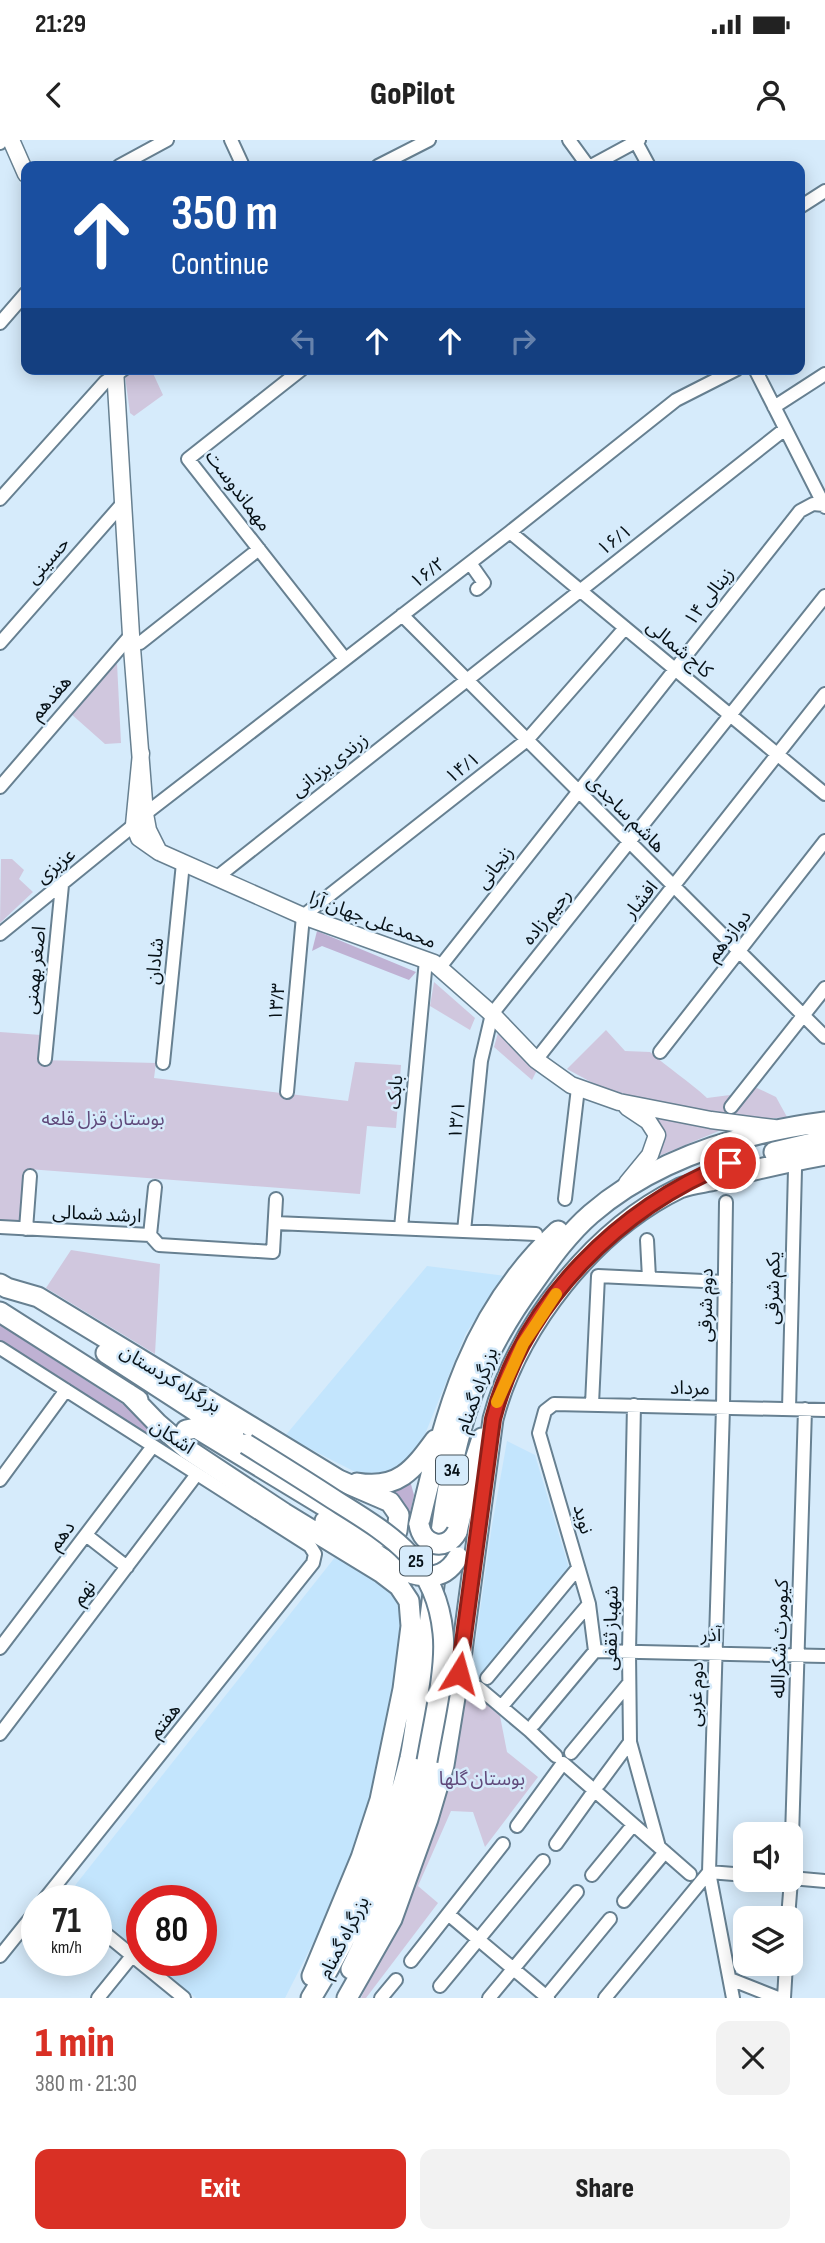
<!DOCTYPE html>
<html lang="en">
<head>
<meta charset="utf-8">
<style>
  :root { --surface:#fff; --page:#f2f2f2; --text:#222; --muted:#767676; --accent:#d93025 }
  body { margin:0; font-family:"Sofia Sans Condensed","Noto Sans Arabic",sans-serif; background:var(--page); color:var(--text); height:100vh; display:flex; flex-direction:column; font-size:26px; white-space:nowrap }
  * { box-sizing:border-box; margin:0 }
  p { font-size:23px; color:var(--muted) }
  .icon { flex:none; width:38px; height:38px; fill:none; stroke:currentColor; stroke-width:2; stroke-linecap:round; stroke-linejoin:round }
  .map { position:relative; height:1858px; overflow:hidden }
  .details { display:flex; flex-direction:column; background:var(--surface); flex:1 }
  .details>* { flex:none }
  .guide { position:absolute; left:21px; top:21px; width:784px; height:214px; border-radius:14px; box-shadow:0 4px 18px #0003; background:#1a4fa0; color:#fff; overflow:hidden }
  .tools { position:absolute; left:733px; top:1682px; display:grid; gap:14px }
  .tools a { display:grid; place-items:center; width:70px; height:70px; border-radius:14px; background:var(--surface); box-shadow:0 4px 18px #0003; font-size:35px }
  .speed { position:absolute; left:21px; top:1745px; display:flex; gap:14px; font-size:35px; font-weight:700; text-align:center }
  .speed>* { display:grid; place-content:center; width:91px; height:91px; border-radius:50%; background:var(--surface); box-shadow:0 4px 18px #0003; line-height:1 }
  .speed small { font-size:18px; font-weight:400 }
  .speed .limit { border:10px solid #d22; background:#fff; color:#111 }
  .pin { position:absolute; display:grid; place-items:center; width:60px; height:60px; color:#fff; margin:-30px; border:4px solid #fff; border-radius:50%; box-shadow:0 2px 7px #0007 }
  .me { position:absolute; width:77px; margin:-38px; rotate:8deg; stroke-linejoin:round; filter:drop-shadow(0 0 5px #0008) }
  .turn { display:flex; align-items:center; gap:24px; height:147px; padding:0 35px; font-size:32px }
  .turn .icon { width:91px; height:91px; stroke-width:2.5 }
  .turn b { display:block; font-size:49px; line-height:60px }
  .lanes { display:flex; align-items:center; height:66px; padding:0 35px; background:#0003; justify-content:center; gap:35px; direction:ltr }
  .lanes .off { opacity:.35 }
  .round { display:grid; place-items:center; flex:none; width:74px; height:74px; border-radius:14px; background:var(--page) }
  .overview { display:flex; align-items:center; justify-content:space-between; height:119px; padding:0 35px }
  h1 { font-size:42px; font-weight:800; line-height:52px; color:var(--accent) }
  .button { display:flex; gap:14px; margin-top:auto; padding:14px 35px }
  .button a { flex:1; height:80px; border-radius:14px; background:var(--accent); color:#fff; font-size:28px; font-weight:800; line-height:80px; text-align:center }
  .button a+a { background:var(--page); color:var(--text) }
  .status { display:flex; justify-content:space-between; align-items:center; height:49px; padding:0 35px; background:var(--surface); direction:ltr }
  .status svg { height:19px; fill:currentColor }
  header { display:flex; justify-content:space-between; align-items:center; height:91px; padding:0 35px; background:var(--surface); font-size:32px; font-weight:800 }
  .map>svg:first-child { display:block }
  .built { fill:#c3e5fd }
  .green { fill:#d0c7de }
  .forest { fill:#bfb1d3 }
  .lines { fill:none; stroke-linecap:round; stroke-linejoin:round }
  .minor-casing { stroke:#678091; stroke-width:16 }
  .major-casing { stroke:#678091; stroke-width:19 }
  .highway-casing { stroke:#678091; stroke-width:23 }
  .minor { stroke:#fff; stroke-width:12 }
  .major { stroke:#fff; stroke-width:16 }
  .highway { stroke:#fff; stroke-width:19 }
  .highway-bridge-casing { stroke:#678091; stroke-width:23; stroke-linecap:butt }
  .highway-bridge { stroke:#fff; stroke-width:19 }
  .route-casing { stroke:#8d1f18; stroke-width:18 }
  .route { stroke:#d93025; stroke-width:12 }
  .slow { stroke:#f59e0b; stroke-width:12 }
  .labels { text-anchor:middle; stroke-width:5; stroke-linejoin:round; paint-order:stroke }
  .shield { fill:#d6ebfb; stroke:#45525b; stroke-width:2 }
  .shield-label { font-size:18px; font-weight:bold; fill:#071117 }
  .street-label { font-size:19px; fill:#071117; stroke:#d6ebfb }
  .park-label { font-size:19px; fill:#614a7b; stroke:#d6ebfb }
</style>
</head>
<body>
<div class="status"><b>21:29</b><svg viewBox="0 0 49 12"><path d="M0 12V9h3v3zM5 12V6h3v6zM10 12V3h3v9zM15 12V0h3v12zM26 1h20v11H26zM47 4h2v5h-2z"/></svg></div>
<header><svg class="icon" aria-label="back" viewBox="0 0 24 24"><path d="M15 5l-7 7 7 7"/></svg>GoPilot<svg class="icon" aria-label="person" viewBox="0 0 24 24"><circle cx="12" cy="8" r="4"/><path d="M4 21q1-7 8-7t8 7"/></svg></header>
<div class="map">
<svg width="825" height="1858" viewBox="0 0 825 1858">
  <rect width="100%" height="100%" fill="#d6ebfb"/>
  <path class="built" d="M 427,1126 L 506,1136 L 466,1193 L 419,1309 L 391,1336 L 371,1340 L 285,1296 Z
    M 507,1301 L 535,1315 L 569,1428 L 478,1541 L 471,1535 L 492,1385 Z
    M 336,1416 L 387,1448 L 402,1466 L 402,1502 L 382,1625 L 345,1740 L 285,1858 L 196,1858 L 150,1820 L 201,1820 L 201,1760 L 142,1760 L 142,1813 L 96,1775 L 96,1760 L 79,1760 L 69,1753 Z"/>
  <path class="green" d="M 140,229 L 151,229 L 163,255 L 134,276 L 130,273 L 125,236 Z
    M 117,523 L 121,603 L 105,604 L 70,573 Z
    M 1,719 L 12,719 L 24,730 L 19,739 L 33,752 L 0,783 Z
    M 434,842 L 475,878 L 470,890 L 430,866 Z
    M 606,890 L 625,911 L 650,912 C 668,928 689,941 707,958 L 730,955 L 757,948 L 776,957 L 787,977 L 755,980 L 654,962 L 602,948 L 567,929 Z
    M 0,892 L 41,895 L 40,920 L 156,923 L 154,938 L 348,961 L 355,922 L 401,925 L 396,988 L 367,986 L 360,1054 L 28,1029 L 24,1084 L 0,1083 Z
    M 498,893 L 537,930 L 532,940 L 494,907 Z
    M 654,974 L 721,990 L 659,1016 L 665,994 Z
    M 71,1110 L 160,1124 L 155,1214 L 46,1148 Z
    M 466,1546 L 500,1576 L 507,1612 L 538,1637 L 485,1707 L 473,1672 L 451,1671 L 418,1746 L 438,1763 L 366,1858 L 361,1858 L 435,1690 Z"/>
  <path class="forest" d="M 317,791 L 416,832 L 409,840 L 322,806 L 312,811 Z
    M 0,1185 L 129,1268 L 157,1290 L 202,1334 L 0,1202 Z
    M 409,1337 L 414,1355 L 408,1382 L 408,1374 L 380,1350 Z"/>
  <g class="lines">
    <g class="minor-casing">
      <path id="minor" d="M 231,0 L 243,26
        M 569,0 L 588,26
        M 636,2 L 649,26
        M 0,3 L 2,0
        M 119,26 L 167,0
        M 378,26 L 429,0
        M 591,26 L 639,0
        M 800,67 L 825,51
        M 0,183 L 26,153
        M 302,229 L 188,319 L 345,519
        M 755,229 L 825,367
        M 774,267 L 825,234
        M 0,359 L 105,242 L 124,229
        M 510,392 L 825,654
        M 470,423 L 484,443 L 477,449
        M 402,475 L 825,897
        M 0,503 L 123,363
        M 140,503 L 259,409
        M 0,647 L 131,495
        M 145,674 L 510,392 L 676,260 L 737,229
        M 216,738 L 785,289
        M 0,794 L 134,685
        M 440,827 L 800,371 L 813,364 L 824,365
        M 660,912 L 825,701
        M 45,919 L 62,745
        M 536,920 L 825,554
        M 163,923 L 183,723
        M 287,952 L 303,776 L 527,600 L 625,488
        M 731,967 L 825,848
        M 565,1059 L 578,948
        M 726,1062 L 723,1267 L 709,1732 L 733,1858
        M 275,1083 L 536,1094
        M 0,1087 L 150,1095 L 159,1105 L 273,1112 L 276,1059
        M 401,1088 L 426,820
        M 26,1089 L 30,1036
        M 464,1091 L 481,921 L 492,874 L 825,456
        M 150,1095 L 155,1047
        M 647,1100 L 649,1138
        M 0,1208 L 310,1406 L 315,1414 L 313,1423 L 44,1760
        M 592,1264 L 598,1136 L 725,1142
        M 634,1265 L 629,1512 L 630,1602 L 659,1707
        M 789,1269 L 795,1029
        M 0,1340 L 66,1250
        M 86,1395 L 127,1427
        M 0,1508 L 153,1306
        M 595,1511 L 589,1464 L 539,1293 L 545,1271 L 554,1264 L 825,1270
        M 595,1511 L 825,1516
        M 487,1538 L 578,1428
        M 479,1548 L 530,1591 L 556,1616
        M 502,1566 L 589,1464
        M 534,1584 L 595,1511
        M 0,1594 L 197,1334
        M 571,1613 L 629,1543
        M 599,1644 L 630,1602
        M 517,1686 L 563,1623 L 690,1734
        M 556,1704 L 594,1651
        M 791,1730 L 805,1269
        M 709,1732 L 746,1735
        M 592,1735 L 633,1685
        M 791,1738 L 825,1741
        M 52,1750 L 65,1760
        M 624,1761 L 665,1712
        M 448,1774 L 548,1858
        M 788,1778 L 791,1740
        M 96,1786 L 184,1858
        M 0,1816 L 37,1770
        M 411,1821 L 503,1704
        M 730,1839 L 778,1858
        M 440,1846 L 543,1721
        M 98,1858 L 132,1816
        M 381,1858 L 396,1840
        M 489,1858 L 577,1752
        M 545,1858 L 610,1779
        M 605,1858 L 709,1732
        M 784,1858 L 786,1824"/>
    </g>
    <g class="major-casing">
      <path id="major" d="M 11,0 L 26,34
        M 115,229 L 131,495 L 145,674 L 148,690 L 159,712 L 139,698 L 134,685 L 141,613
        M 159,712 L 303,776 L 434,823 L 492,874 L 536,920 L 571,945 L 619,962 L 711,980 L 774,988
        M 627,1043 L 650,1015 L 657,995 L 648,981 L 627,967"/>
    </g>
    <g class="highway-casing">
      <path id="highway" d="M 774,1012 L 825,1000
        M 0,1144 L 7,1148 L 38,1157 L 339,1340 L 390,1362 L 399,1375 L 397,1391 L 389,1398 L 372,1395 L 196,1288 L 186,1290
        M 0,1172 L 138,1260
        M 106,1213 L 234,1296
        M 129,1254 L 158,1284 L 187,1309 L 284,1373 L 382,1433 L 399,1446 L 409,1461 L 411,1486 L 403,1549 L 380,1660 L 361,1718 L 312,1836
        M 357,1343 C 398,1350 413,1330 435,1300
        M 325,1381 L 385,1420 L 413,1434
        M 419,1384 C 446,1271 469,1174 558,1091
        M 457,1392 L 470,1335 L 482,1298
        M 351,1829 C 385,1763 408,1693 427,1621
        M 311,1858 C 358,1785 389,1702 410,1618 C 414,1599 416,1578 419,1558 C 429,1494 435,1429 445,1365 C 459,1278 481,1213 534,1142 C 551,1118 569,1093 591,1074 C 656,1018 742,993 825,982
        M 347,1858 L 392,1779 L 428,1679 L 444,1625 L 459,1533 L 493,1279 C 517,1187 593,1090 680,1048 C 689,1044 700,1043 711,1041 C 749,1031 786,1022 825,1015"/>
    </g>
    <use href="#minor" class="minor"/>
    <use href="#major" class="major"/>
    <use href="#highway" class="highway"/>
    <g class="highway-bridge-casing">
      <path id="highway-bridge" d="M 246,1304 C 275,1322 304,1340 333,1359 C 389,1394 436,1420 443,1493 C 447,1528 433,1585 427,1621
        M 419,1384 C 422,1406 446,1412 457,1392
        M 417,1435 C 436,1439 449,1433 458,1417"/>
    </g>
    <use href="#highway-bridge" class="highway-bridge"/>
  </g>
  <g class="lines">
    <g class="route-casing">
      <path id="route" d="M 459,1533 L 493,1279 C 523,1162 620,1067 730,1023"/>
    </g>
    <use href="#route" class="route"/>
    <path class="slow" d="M 497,1262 L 523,1204 L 556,1154"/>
  </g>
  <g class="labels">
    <g class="shield">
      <rect x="436" y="1315.5" width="32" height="29" rx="5"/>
      <rect x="400" y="1406.5" width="32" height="29" rx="5"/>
    </g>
    <g class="shield-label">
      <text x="452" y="1336">34</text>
      <text x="416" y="1427">25</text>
    </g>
    <g class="street-label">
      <text transform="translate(239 350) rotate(53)" y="7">مهماندوست</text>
      <text transform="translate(614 399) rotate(-38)" y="7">۱۶/۱</text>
      <text transform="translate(47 420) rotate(-49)" y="7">حسینی</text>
      <text transform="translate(427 432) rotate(-37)" y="7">۱۶/۲</text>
      <text transform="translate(708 456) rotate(-52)" y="7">زینالی ۱۴</text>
      <text transform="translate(680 508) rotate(40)" y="7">کاج شمالی</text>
      <text transform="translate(50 557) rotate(-49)" y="7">هفدهم</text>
      <text transform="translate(329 624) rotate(-38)" y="7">زرندی یزدانی</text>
      <text transform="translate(462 627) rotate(-38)" y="7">۱۴/۱</text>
      <text transform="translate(627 673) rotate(45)" y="7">هاشم ساجدی</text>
      <text transform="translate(55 725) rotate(-39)" y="7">عزیزی</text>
      <text transform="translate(494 727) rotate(-52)" y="7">زنجانی</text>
      <text transform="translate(640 759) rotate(-51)" y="7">افشار</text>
      <text transform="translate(546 776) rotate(-51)" y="7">رحیم زاده</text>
      <text transform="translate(373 779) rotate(20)" y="7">محمدعلی جهان آرا</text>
      <text transform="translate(728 795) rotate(-52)" y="7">دوازدهم</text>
      <text transform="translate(154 821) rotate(-84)" y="7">شادان</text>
      <text transform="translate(34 830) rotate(-84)" y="7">اصغر بهمنی</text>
      <text transform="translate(276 862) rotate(-85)" y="7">۱۳/۳</text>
      <text transform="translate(394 952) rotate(-85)" y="7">بابک</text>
      <text transform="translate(456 980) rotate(-84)" y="7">۱۳/۱</text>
      <text transform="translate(97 1073) rotate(3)" y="7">ارشد شمالی</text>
      <text transform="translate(772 1148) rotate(-89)" y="7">یکم شرقی</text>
      <text transform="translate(705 1165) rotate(-89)" y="7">دوم شرقی</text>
      <text transform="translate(171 1238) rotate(31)" y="7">بزرگراه کردستان</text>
      <text transform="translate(690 1247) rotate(1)" y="7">مرداد</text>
      <text transform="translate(476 1250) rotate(-70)" y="7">بزرگراه گمنام</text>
      <text transform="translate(173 1296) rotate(33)" y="7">اشکان</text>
      <text transform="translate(584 1379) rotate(74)" y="7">نوید</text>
      <text transform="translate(61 1395) rotate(-53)" y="7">دهم</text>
      <text transform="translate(83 1452) rotate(-53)" y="7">نهم</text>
      <text transform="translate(610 1488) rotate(-89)" y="7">شهباز ثقفی</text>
      <text transform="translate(711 1494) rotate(1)" y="7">آذر</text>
      <text transform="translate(779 1499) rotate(-88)" y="7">کیومرث شکرالله</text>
      <text transform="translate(695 1554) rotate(-88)" y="7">دوم غربی</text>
      <text transform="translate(164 1580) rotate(-51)" y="7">هفتم</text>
      <text transform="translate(343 1797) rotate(-63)" y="7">بزرگراه گمنام</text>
    </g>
    <g class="park-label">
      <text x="103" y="985">بوستان قزل قلعه</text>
      <text x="482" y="1645">بوستان گلها</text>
    </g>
  </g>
</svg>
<div class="tools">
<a><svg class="icon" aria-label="sound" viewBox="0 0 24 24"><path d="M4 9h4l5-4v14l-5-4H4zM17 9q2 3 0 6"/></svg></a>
<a><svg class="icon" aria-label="layers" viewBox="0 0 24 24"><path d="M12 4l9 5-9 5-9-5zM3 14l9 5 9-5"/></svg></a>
</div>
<div class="speed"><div>71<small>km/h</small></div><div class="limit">80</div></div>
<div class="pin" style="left:730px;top:1023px;background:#d93025"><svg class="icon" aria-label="arrive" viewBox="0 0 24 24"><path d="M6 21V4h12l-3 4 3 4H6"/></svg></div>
<svg class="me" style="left:459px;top:1533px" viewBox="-20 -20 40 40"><path d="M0-17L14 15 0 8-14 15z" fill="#d93025" stroke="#fff" stroke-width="4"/></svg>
<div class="guide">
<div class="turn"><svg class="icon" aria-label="ahead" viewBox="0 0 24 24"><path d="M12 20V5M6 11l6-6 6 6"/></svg><div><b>350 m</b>Continue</div></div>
<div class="lanes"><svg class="icon off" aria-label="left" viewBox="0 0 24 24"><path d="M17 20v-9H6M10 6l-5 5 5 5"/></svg><svg class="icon" aria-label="ahead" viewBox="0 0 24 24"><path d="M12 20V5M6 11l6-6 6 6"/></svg><svg class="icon" aria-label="ahead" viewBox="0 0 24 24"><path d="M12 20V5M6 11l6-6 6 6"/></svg><svg class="icon off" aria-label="right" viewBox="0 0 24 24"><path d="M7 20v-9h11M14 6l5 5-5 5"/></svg></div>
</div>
</div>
<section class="details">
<div class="overview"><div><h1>1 min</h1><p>380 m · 21:30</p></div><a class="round"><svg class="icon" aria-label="close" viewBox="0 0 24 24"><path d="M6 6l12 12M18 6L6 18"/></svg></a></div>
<div class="button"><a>Exit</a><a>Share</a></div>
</section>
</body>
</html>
